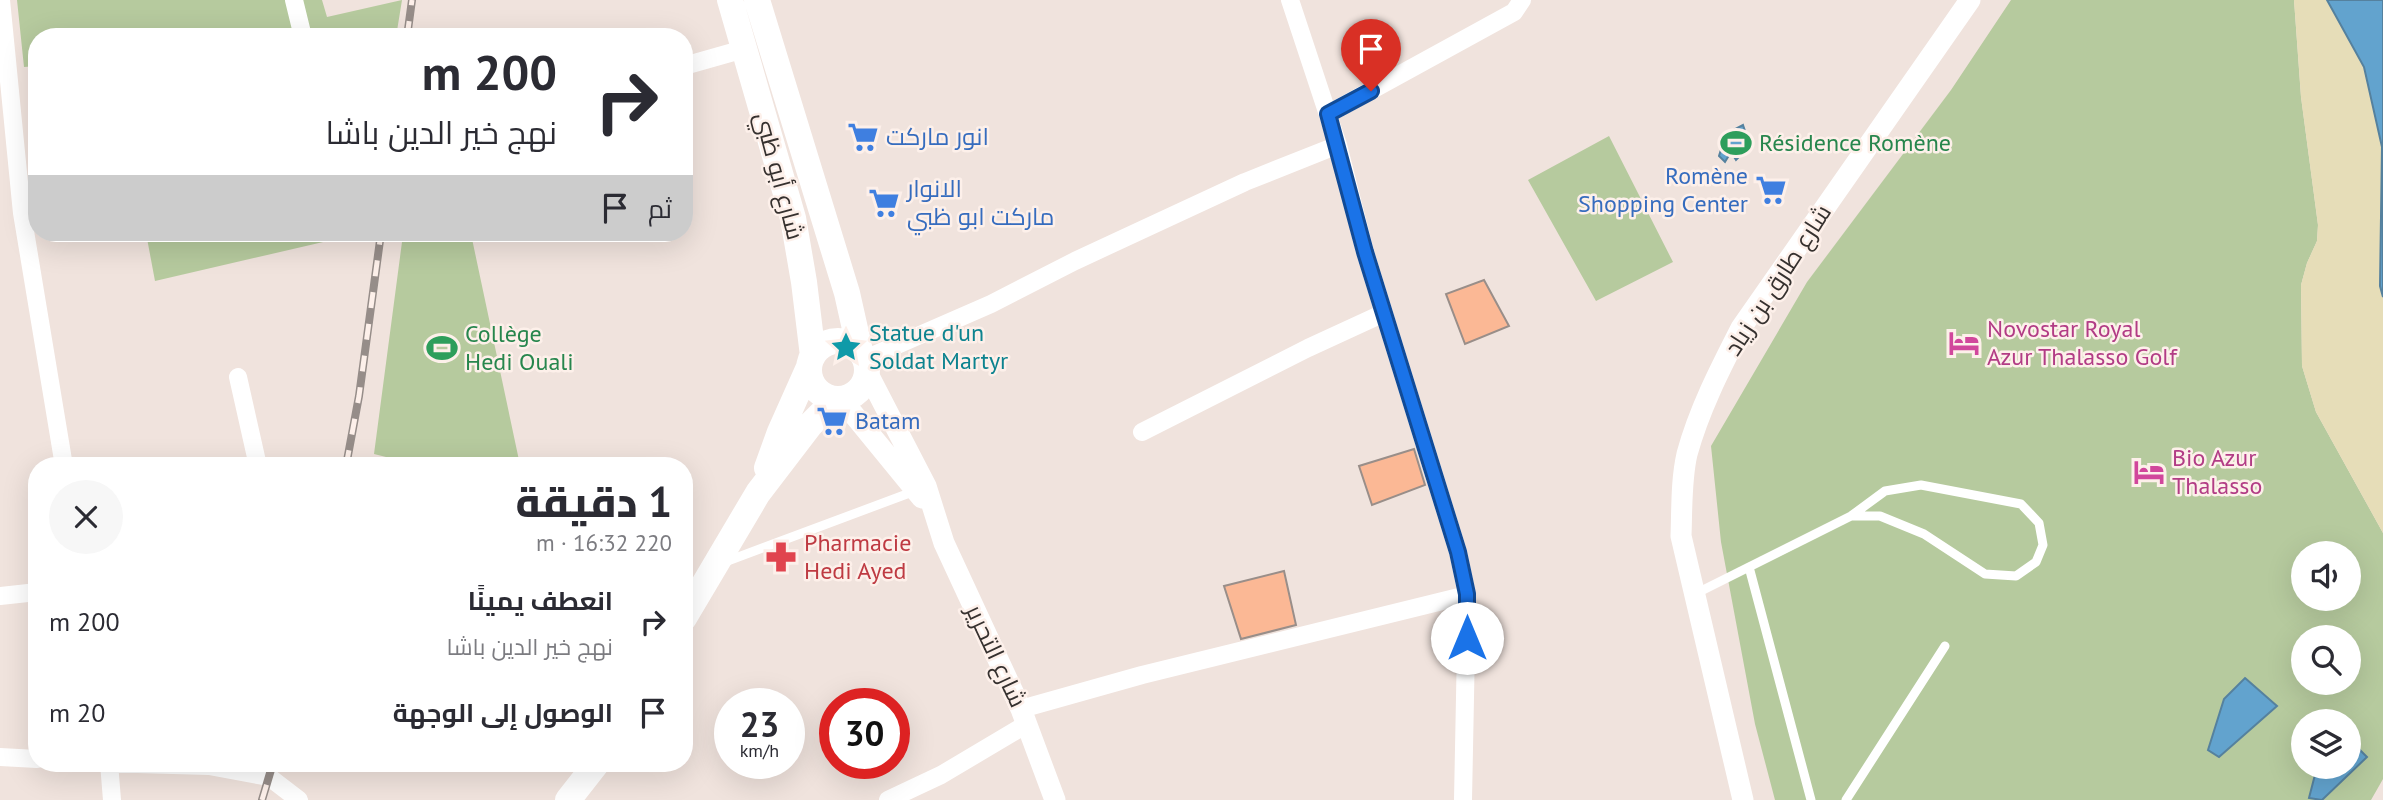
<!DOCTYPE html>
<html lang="ar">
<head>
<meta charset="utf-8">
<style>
  :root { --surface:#fff; --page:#f7f7f7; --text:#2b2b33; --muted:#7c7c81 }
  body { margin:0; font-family:"PT Sans",Cairo,sans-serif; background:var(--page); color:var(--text); direction:rtl; height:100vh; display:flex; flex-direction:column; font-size:26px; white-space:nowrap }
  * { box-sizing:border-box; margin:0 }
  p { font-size:23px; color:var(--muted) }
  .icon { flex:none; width:38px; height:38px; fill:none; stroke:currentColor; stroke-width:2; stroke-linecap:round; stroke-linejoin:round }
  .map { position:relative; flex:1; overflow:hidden; direction:ltr }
  .details { position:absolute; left:28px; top:457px; width:665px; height:315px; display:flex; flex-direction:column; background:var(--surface); border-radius:28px; box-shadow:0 7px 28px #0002; direction:rtl }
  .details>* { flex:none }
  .hud { position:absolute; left:28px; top:28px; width:665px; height:214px; border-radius:28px; box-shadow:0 7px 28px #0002; direction:rtl; background:#fff; color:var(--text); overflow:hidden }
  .fabs { position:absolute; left:2291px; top:541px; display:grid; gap:14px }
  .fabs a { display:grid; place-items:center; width:70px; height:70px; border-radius:50%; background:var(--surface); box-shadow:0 7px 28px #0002; font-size:35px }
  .speed { position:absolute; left:714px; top:688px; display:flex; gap:14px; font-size:35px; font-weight:700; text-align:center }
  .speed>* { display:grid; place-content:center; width:91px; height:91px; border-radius:50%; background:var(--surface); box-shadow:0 7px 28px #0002; line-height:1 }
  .speed small { font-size:18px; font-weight:400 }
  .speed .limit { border:10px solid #d22; background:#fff; color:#111 }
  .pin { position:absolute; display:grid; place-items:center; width:60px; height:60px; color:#fff; margin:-72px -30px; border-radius:50% 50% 50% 0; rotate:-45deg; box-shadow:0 0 7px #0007 }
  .pin .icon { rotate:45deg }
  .me { position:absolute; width:77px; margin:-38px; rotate:0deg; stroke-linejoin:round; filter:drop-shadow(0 0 5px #0008) }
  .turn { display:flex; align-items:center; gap:24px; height:147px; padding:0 21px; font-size:32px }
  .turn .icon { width:91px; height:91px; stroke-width:2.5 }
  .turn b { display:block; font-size:49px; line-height:60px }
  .then { display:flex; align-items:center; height:66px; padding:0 21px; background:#0003; gap:14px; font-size:26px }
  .round { display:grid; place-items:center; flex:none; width:74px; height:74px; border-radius:37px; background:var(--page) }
  .headline { display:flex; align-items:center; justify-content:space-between; height:119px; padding:0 21px }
  h1 { font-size:42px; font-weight:800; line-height:52px }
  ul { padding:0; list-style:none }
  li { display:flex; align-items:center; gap:21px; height:91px; padding:0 21px }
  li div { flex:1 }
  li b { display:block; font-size:26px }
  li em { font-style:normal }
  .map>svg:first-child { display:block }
  .green { fill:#b6ca9e; fill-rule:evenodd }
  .sand { fill:#e6ddb8 }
  .water { fill:#62a3ce; stroke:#55819e; stroke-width:2 }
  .building { fill:#fbb895; stroke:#998e89; stroke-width:2 }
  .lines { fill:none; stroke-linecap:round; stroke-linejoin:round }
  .service { stroke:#fff; stroke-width:9 }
  .minor { stroke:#fff; stroke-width:18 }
  .tertiary { stroke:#fff; stroke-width:21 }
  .primary { stroke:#fff; stroke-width:26 }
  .rail-casing { stroke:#968d89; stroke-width:8 }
  .rail { stroke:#fdf0ea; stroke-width:5; stroke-dasharray:16; stroke-linecap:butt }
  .route-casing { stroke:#114b97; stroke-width:18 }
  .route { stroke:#1a73e8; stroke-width:12 }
  .labels { text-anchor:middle; stroke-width:5; stroke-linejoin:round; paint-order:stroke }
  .shop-label { font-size:24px; fill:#366cbe; stroke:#fdf0ea; text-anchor:start }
  .leisure-label { font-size:24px; fill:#27864d; stroke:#fdf0ea; text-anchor:start }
  .street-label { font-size:24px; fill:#36312f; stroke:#fdf0ea }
  .hotel-label { font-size:24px; fill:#b23c85; stroke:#fdf0ea; text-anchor:start }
  .culture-label { font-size:24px; fill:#0d838f; stroke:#fdf0ea; text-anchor:start }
  .health-label { font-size:24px; fill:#be3a42; stroke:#fdf0ea; text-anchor:start }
</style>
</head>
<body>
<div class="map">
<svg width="2383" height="800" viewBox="0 0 2383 800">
  <rect width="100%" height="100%" fill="#f0e3dd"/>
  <path class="green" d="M 17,0 L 322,0 L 327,17 L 402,0 L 396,37 L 37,37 L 37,66 L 24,67 Z
    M 2011,0 L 2294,0 L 2301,97 L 2318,225 L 2317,241 L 2307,263 L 2301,285 L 2302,366 L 2316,412 L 2383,533 L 2383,779 L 2371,800 L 1775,800 L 1755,724 L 1721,542 L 1711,446 L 1807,282 L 1951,90 ZM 2303,553 L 2348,553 L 2348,598 L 2303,598 ZM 2303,637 L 2348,637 L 2348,682 L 2303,682 ZM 2303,721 L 2348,721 L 2348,766 L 2303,766 Z
    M 1609,136 L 1673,262 L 1596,301 L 1528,180 Z
    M 146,233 L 362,233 L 155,281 Z
    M 471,234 L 520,465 L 392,465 L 390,458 L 374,454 L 402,242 Z"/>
  <path class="sand" d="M 2294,0 L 2327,0 L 2364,67 L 2382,147 L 2380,286 L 2383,297 L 2383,533 L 2316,412 L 2302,366 L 2301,285 L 2307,263 L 2317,241 L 2318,225 L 2301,97 Z"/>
  <path class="water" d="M 2327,0 L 2383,0 L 2383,297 L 2380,286 L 2382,147 L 2364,67 Z
    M 1743,125 L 1750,146 L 1736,160 L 1731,152 L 1725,162 L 1719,156 L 1724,140 L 1722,136 Z
    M 2245,678 L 2277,706 L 2219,757 L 2208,750 L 2224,699 Z
    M 2349,739 L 2367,757 L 2322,800 L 2309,798 L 2317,767 L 2348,766 Z"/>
  <path class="building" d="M 1484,280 L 1509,326 L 1465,344 L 1446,294 Z
    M 1414,449 L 1425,485 L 1372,505 L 1359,466 Z
    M 1284,571 L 1296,625 L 1241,639 L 1224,586 Z"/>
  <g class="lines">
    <path class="service" d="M 725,562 L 915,491
      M 1749,567 L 1811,800
      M 1695,594 L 1851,516 L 1885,491 L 1921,485 L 2021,504 L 2039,523 L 2043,545 L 2036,562 L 2016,576 L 1985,574 L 1924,534 L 1880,516 L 1851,516
      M 1846,800 L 1945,646"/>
    <path class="minor" d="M 1,0 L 22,213 L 64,466
      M 294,0 L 303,37
      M 1290,0 L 1338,145 L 1365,252 L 1458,552 L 1467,595 L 1463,800
      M 684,66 L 744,49
      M 1328,114 L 1514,12 L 1522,0
      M 865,359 L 991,304 L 1075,261 L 1245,182 L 1338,145
      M 238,377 L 258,466
      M 1142,432 L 1308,348 L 1384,313
      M 0,596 L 37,592
      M 1021,709 L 1142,675 L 1467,595
      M 0,757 L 37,759
      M 101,763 L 209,766 L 269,777 L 299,800
      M 109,763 L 112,800
      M 888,800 L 941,775 L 1027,724"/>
    <path class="tertiary" d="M 867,372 L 926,486 L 944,543 L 1021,709 L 1055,800
      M 841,399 L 922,498
      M 1743,800 L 1681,536 C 1682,510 1681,480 1687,454 C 1699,410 1720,369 1741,328 L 1970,0"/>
    <path class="primary" d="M 730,0 L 793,218 L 804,282 L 813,356
      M 757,0 L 847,293 L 860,351
      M809 370a29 29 0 1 1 58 0a29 29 0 1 1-58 0Z
      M 767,468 L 780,432 L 809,367
      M 684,618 L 758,493 L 810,425 L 836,399
      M 568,800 L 597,763"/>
    <g class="rail-casing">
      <path id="rail" d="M 407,37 L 412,0
        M 346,466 L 359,396 L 381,233
        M 262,800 L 273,763"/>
    </g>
    <use href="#rail" class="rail"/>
  </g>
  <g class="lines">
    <g class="route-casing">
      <path id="route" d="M 1371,91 L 1328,114 L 1365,252 L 1458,552 L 1467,594 L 1467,638"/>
    </g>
    <use href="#route" class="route"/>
  </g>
  <defs>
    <g id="supermarket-bare" transform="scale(2.415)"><path d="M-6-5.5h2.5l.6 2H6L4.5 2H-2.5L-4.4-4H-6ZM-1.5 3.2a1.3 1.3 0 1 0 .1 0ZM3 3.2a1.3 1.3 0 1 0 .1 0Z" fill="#3f7fe0" stroke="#fdf0ea" stroke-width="2.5" paint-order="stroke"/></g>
    <g id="stadium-bare" transform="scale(2.415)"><path d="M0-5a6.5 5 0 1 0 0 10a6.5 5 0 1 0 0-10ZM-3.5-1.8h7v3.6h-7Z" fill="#2e9e5b" stroke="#fdf0ea" stroke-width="2.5" paint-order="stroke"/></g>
    <g id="hotel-bare" transform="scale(2.415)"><path d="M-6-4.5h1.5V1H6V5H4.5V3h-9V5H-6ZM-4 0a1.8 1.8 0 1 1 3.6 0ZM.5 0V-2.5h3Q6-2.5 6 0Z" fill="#d1479c" stroke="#fdf0ea" stroke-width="2.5" paint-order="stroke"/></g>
    <g id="sight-bare" transform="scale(2.415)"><path d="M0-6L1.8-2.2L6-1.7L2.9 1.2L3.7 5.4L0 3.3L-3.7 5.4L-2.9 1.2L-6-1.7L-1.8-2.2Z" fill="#0f9aa8" stroke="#fdf0ea" stroke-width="2.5" paint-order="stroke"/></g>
    <g id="pharmacy-bare" transform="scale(2.415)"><path d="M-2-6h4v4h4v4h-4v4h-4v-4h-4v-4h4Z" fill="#e0444e" stroke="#fdf0ea" stroke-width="2.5" paint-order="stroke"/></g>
  </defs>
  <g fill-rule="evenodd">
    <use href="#supermarket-bare" x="863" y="137"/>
    <use href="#stadium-bare" x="1736" y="143"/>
    <use href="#supermarket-bare" x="1771" y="190"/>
    <use href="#supermarket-bare" x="884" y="203"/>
    <use href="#hotel-bare" x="1964" y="343"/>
    <use href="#sight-bare" x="846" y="347"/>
    <use href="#stadium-bare" x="442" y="348"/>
    <use href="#supermarket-bare" x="832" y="421"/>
    <use href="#hotel-bare" x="2149" y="472"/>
    <use href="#pharmacy-bare" x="781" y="557"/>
  </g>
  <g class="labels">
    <g class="shop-label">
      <text x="886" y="145">انور ماركت</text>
      <text x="1748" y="184" text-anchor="end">Romène<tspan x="1748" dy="28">Shopping Center</tspan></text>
      <text x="907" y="197">الانوار<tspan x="907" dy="28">ماركت ابو ظبي</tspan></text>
      <text x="855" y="429">Batam</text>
    </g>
    <g class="leisure-label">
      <text x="1759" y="151">Résidence Romène</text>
      <text x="465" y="342">Collège<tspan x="465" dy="28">Hedi Ouali</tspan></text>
    </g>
    <g class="street-label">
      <text transform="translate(779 176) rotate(75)" y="8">شارع أبو ظبي</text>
      <text transform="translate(1778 280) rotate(-57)" y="8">شارع طارق بن زياد</text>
      <text transform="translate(996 656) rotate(65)" y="8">شارع التحرير</text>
    </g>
    <g class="hotel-label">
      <text x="1987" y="337">Novostar Royal<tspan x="1987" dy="28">Azur Thalasso Golf</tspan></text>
      <text x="2172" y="466">Bio Azur<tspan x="2172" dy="28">Thalasso</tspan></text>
    </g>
    <g class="culture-label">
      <text x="869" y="341">Statue d'un<tspan x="869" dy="28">Soldat Martyr</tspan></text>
    </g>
    <g class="health-label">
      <text x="804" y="551">Pharmacie<tspan x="804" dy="28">Hedi Ayed</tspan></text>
    </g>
  </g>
</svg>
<div class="fabs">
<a><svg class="icon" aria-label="sound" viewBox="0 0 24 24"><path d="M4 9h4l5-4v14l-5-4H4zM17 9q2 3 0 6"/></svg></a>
<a><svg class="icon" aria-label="search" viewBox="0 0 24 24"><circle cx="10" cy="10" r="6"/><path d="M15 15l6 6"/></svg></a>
<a><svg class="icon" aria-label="layers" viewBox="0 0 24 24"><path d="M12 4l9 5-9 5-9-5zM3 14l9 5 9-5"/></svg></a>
</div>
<div class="speed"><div>23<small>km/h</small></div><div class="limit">30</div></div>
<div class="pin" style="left:1371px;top:91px;background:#d93025"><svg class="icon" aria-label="arrive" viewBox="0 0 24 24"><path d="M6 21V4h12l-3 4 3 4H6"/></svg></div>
<svg class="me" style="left:1467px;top:638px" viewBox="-20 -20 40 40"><circle r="19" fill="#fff"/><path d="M0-13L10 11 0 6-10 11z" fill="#1a73e8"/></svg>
<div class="hud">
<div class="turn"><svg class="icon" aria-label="right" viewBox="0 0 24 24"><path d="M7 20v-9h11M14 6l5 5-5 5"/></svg><div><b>200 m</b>نهج خير الدين باشا</div></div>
<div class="then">ثم<svg class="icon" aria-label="arrive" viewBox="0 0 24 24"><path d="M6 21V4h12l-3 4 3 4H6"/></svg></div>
</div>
<section class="details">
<div class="headline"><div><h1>1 دقيقة</h1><p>220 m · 16:32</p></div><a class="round"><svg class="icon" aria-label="close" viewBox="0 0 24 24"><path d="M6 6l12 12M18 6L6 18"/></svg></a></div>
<ul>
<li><svg class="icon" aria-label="right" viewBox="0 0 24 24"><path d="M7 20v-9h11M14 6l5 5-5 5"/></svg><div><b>انعطف يمينًا</b><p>نهج خير الدين باشا</p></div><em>200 m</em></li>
<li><svg class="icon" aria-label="arrive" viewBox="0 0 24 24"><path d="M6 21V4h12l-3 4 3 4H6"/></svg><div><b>الوصول إلى الوجهة</b></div><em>20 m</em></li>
</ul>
</section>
</div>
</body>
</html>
